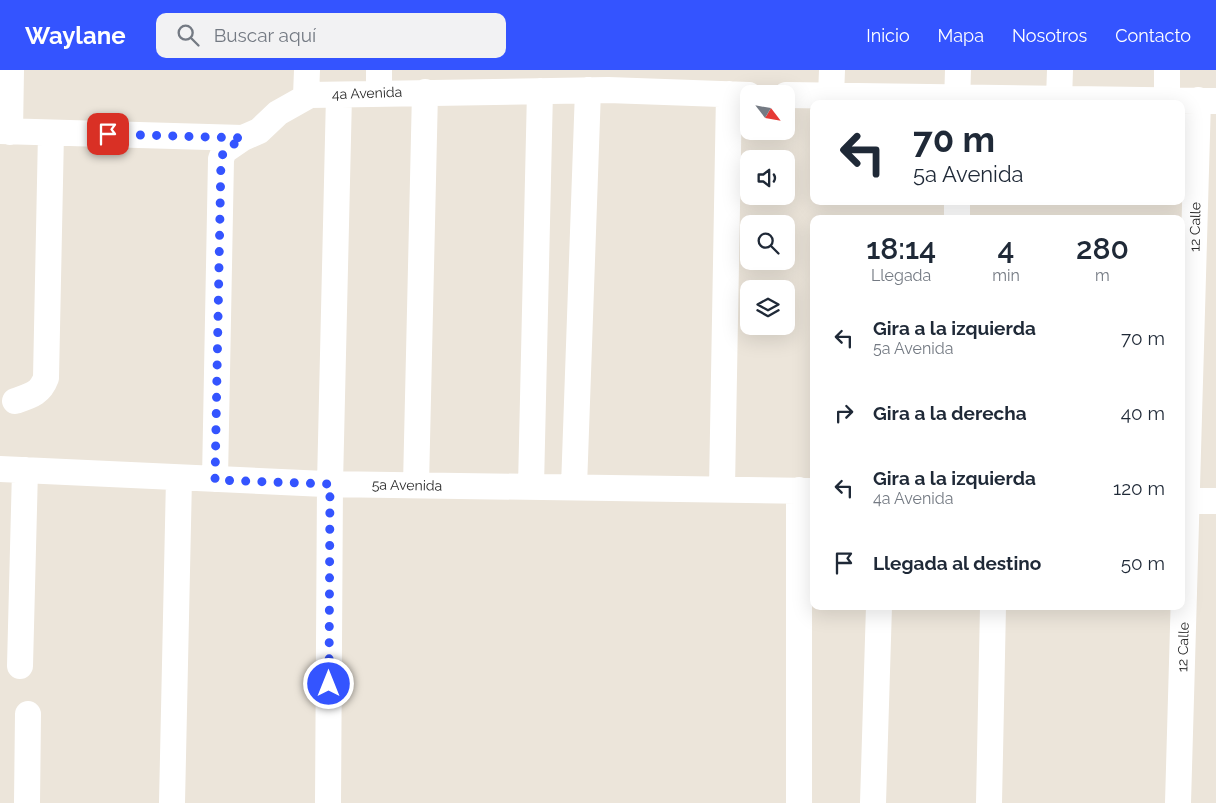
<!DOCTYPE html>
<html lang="es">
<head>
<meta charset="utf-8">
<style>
  :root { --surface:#fff; --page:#f2f2f3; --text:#1f2937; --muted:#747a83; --accent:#3454ff }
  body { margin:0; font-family:Raleway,sans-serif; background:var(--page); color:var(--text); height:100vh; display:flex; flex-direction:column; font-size:19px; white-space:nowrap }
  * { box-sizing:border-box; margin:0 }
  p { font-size:16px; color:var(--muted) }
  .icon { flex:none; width:28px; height:28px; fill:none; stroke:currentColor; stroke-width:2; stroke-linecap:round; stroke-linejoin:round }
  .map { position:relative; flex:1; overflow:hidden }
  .panel { position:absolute; left:810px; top:145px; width:375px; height:395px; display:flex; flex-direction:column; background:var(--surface); border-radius:10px; box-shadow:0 5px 20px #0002 }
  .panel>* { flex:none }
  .hud { position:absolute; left:810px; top:30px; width:375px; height:105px; border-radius:10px; box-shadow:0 5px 20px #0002; background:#fff; color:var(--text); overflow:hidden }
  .needle { width:32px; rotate:121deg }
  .buttons { position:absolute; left:740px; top:15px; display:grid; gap:10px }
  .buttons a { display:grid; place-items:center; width:55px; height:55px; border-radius:10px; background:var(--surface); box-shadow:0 5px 20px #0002; font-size:25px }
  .pin { position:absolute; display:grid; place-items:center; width:42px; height:42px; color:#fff; margin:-21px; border-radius:10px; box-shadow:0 2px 8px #0006 }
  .me { position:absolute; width:55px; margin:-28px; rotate:0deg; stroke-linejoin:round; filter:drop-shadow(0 0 4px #0008) }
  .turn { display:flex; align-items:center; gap:18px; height:105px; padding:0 20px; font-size:22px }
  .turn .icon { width:65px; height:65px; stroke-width:2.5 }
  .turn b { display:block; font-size:35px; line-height:42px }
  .eta { display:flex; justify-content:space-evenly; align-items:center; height:85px; text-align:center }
  .eta b { font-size:30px; font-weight:600; line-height:35px }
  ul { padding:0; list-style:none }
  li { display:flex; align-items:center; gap:15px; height:75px; padding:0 20px }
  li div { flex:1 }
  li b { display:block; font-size:19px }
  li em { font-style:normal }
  header { display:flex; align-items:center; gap:30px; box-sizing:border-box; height:70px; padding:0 25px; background:var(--accent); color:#fff }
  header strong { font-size:24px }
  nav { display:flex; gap:28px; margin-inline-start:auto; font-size:18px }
  .search { width:350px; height:45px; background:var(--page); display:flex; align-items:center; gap:12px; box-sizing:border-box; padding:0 18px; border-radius:10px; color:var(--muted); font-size:19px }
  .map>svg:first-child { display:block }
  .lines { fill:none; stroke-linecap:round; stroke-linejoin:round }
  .minor { stroke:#fff; stroke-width:26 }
  .route { stroke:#3454ff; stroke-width:9; stroke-dasharray:0 16.2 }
  .labels { text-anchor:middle; stroke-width:5; stroke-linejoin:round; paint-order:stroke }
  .street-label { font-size:14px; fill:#292929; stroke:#fff }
</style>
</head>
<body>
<header>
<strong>Waylane</strong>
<div class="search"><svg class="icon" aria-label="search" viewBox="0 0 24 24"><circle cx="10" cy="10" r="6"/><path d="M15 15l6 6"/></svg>Buscar aquí</div>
<nav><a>Inicio</a><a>Mapa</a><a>Nosotros</a><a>Contacto</a></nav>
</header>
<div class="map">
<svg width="1216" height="733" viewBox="0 0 1216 733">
  <rect width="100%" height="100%" fill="#ece5da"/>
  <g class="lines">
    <path class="minor" d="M 1167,0 L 1167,30
      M 379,22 L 379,0
      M 786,25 L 1215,31
      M 306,26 L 307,0
      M 831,26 L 832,0
      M 1059,29 L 1060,0
      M 957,34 L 958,0
      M 0,61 L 243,68 L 259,61 L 278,43 L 310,25 L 608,20 L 749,25
      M 10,62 L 11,0
      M 957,149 L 957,131
      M 15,331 C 30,326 40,324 46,308 L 51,63
      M 0,399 L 325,414 L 814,421
      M 215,409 L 221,89 L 224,81 L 243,68
      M 416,415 L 425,22
      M 531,416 L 540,21
      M 574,417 L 588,20
      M 722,418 L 729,24
      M 1181,431 L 1216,431
      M 20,596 L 25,400
      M 27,733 L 28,644
      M 172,733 L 179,408
      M 328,733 L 330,414 L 339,25
      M 799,733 L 799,420
      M 873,733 L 879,536
      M 989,733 L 993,536
      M 1178,733 L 1198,30"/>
  </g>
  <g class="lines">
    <path class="route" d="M 108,64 L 243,68 L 224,81 L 221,89 L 215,410 L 330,414 L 329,614"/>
  </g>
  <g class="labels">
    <g class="street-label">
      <text transform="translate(367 23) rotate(-2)" y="5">4a Avenida</text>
      <text transform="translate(1195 157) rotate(-89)" y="5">12 Calle</text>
      <text transform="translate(407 415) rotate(1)" y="5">5a Avenida</text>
      <text transform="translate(1183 577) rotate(-88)" y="5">12 Calle</text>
    </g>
  </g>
</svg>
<div class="buttons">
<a><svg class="needle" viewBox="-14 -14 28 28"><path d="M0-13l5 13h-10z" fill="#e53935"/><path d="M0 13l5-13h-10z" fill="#747a83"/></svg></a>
<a><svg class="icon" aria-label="sound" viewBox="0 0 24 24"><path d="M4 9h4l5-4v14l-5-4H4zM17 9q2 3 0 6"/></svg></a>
<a><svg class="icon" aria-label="search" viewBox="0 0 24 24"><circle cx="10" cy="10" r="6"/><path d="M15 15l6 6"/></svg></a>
<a><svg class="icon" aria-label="layers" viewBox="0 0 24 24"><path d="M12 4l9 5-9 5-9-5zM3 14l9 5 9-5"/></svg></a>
</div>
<div class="pin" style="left:108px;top:64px;background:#d93025"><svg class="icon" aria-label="arrive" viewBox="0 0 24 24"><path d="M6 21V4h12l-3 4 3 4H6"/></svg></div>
<svg class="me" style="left:329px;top:614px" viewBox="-20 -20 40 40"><circle r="17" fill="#3454ff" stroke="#fff" stroke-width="3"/><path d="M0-11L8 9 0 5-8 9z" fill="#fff"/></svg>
<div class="hud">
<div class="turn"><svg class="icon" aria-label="left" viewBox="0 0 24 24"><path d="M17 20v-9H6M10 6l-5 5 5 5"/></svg><div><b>70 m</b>5a Avenida</div></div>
</div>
<section class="panel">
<div class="eta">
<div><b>18:14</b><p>Llegada</p></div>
<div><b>4</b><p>min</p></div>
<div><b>280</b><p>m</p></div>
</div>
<ul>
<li><svg class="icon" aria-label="left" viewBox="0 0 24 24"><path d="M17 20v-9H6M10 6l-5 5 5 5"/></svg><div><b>Gira a la izquierda</b><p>5a Avenida</p></div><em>70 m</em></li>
<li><svg class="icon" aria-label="right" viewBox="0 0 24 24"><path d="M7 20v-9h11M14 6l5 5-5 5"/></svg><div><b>Gira a la derecha</b></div><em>40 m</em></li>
<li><svg class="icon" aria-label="left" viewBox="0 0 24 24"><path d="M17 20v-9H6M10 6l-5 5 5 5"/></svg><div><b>Gira a la izquierda</b><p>4a Avenida</p></div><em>120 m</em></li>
<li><svg class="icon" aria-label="arrive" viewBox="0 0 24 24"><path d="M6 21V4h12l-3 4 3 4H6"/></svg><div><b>Llegada al destino</b></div><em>50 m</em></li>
</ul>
</section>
</div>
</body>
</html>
